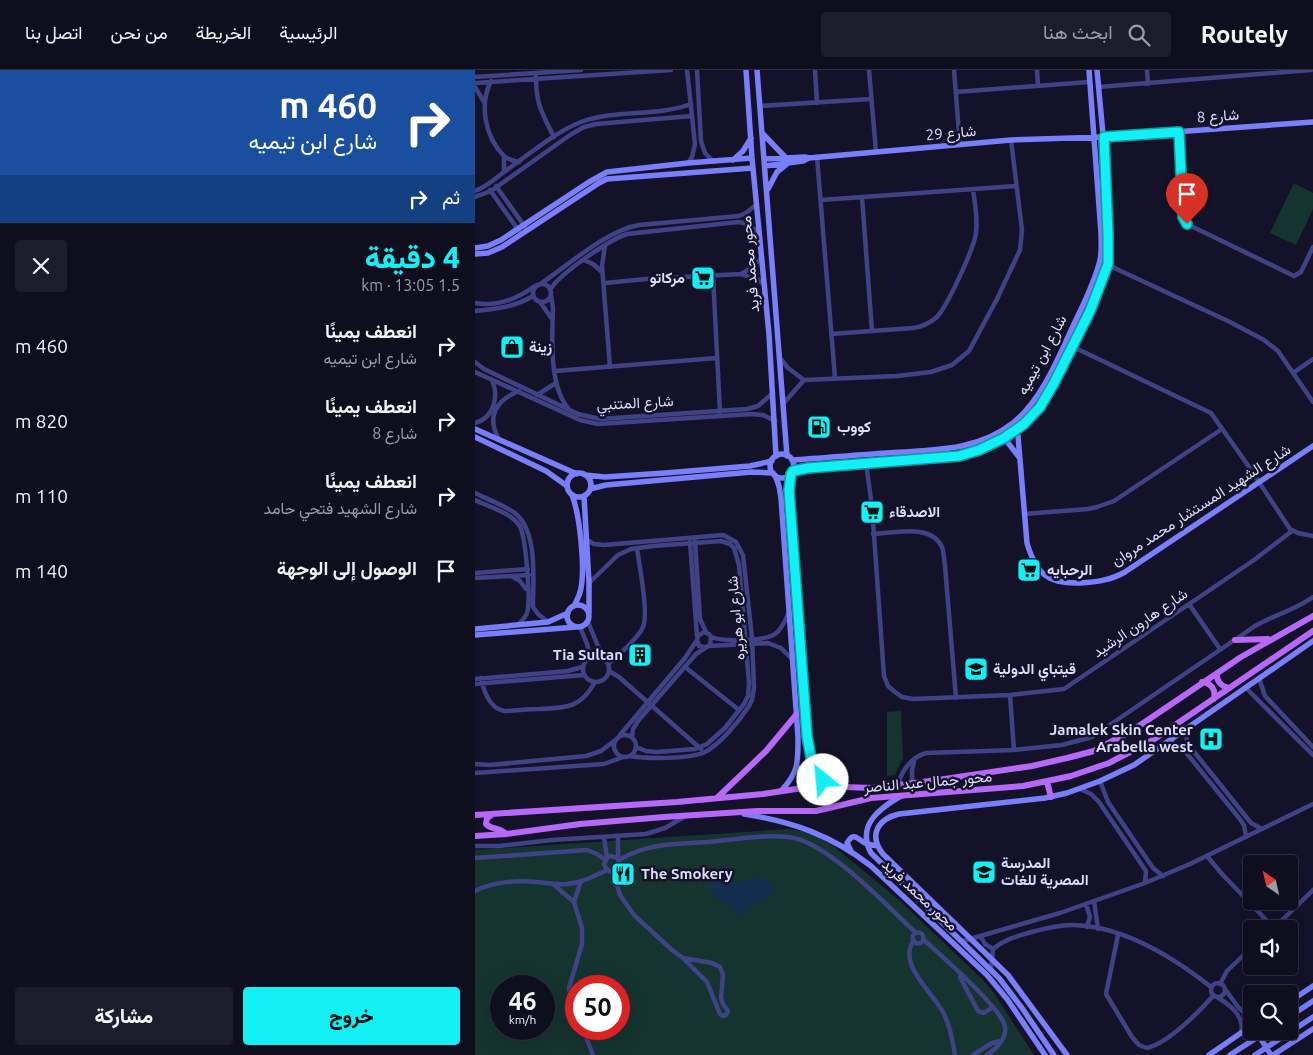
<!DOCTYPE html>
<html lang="ar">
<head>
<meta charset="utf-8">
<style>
  :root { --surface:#0f0e1f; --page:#1d1c2c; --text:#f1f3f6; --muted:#9b9ca4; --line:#2f2e3d; --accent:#11f0f3 }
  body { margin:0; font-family:Ubuntu,Vazirmatn,sans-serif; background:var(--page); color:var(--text); direction:rtl; height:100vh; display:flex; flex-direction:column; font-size:19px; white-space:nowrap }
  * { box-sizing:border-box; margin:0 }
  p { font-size:16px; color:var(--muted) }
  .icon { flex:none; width:28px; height:28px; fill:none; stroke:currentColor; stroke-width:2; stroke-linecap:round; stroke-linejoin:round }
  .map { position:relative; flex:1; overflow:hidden; direction:ltr }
  .sheet { display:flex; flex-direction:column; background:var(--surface); width:475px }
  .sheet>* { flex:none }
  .hud { background:#1a4fa0; color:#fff; overflow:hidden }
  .needle { width:32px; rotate:326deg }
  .controls { position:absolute; left:768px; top:785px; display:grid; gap:10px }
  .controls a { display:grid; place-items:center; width:55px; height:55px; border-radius:5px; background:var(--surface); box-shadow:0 5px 20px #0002,0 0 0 1px var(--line); font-size:25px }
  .speed { position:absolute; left:15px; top:905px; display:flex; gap:10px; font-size:25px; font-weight:700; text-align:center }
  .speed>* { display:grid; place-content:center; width:65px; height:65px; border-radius:50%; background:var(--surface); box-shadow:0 5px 20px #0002,0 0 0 1px var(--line); line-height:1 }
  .speed small { font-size:12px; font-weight:400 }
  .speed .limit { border:8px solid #d22; background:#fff; color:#111 }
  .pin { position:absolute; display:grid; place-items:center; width:42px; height:42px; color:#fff; margin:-51px -21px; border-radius:50% 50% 50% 0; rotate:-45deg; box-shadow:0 0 5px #0007 }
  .pin .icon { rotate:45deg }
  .me { position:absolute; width:55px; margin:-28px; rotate:332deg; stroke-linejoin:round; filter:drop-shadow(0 0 4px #0008) }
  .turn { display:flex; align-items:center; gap:18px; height:105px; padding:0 15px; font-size:22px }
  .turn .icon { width:65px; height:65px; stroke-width:2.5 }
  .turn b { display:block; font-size:35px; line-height:42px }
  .then { display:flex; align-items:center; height:48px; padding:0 15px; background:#0003; gap:10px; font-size:19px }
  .round { display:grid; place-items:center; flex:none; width:52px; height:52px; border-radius:5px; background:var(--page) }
  .summary { display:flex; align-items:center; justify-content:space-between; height:85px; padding:0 15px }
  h1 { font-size:30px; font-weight:800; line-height:38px; color:var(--accent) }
  .action { display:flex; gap:10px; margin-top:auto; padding:10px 15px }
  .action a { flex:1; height:58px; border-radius:5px; background:var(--accent); color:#111; font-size:20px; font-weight:800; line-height:58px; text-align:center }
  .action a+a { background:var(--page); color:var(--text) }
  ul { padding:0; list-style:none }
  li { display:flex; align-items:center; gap:15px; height:75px; padding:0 15px }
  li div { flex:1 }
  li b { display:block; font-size:19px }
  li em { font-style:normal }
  header { display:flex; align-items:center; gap:30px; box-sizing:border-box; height:70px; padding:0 25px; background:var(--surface); border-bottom:1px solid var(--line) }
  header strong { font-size:24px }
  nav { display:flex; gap:28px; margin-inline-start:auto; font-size:18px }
  .search { width:350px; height:45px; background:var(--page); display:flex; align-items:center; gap:12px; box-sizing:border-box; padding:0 18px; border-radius:5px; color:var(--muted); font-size:19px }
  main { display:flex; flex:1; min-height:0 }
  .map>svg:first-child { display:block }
  .green { fill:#15332f; fill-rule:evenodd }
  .water { fill:#122d4d }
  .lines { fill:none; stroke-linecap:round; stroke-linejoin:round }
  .street { stroke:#3f4386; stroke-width:4.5 }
  .secondary { stroke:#787ff8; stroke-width:5.5 }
  .primary { stroke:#b668f8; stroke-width:6 }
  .route-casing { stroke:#0b9c9e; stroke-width:12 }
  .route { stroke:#11f0f3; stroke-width:9 }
  .labels { text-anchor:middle; stroke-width:5; stroke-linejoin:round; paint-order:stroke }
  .street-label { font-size:15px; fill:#dddcfd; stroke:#141229 }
  .poi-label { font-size:15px; font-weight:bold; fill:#dddcfd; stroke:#141229; text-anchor:start }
</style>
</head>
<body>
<header>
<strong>Routely</strong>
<div class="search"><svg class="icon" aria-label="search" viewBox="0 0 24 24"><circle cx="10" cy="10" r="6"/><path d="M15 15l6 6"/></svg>ابحث هنا</div>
<nav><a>الرئيسية</a><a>الخريطة</a><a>من نحن</a><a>اتصل بنا</a></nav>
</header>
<main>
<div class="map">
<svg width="838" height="985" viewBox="0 0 838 985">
  <rect width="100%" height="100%" fill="#141229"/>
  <path class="green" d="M 819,113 L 838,123 L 838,139 L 821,175 L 795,163 Z
    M 426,641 L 428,688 L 420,705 L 412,706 L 412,642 Z
    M 314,759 C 330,761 342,766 356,774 L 424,830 L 508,910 L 519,923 L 559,985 L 0,985 L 0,780 ZM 26,916 L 69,916 L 69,959 L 26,959 ZM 101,916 L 144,916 L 144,959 L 101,959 Z"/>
  <path class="water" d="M 281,807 C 289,806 297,813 299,820 L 294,829 L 282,831 L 269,845 L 264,845 L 251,833 L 241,829 L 235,816 L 239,811 L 245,808 L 265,813 Z"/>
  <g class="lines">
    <path class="street" d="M 212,0 L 220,74 L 217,87 L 213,93
      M 222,0 L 226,71 L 230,83 L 239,92
      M 340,0 L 342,33
      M 394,0 L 401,82
      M 479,0 L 485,75
      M 562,0 L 563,15
      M 672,0 L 673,14
      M 0,7 L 106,0
      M 61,7 C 61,35 67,43 79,67
      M 16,11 C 4,35 10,67 29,86 C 33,89 39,91 44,92
      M 0,13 L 196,0
      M 0,17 L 9,32
      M 623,17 L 836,0
      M 481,22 L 614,12
      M 285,36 L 396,29
      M 704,62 L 708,147 L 712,154 L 819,206 L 826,202 L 838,177
      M 342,87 L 360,308
      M 29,102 L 29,86
      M 21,116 L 50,157
      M 15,120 L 44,161
      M 0,121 C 11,117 20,109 29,102 C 52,86 80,62 106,52 C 141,39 181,47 216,34
      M 0,127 L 16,121 L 95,65 L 109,57 L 121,54 L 217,46
      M 387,127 L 397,261
      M 346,130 L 541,116
      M 130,176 L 127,196 L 135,297
      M 109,190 L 118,194 L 127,202
      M 633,195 L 755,252 L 789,270 L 803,281 L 838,332
      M 266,204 L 277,198 L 287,187
      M 238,206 L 245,342
      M 130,213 L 171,209 L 266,204 L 283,210 L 290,215
      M58 223a9 9 0 1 1 18 0a9 9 0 1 1-18 0Z
      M 64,215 C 92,196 132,160 164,155 L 264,146 L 271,143 L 282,134
      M 75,220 C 84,204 134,170 152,164 L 263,152 L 269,153 L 284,162
      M 76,225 L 78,238 C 77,266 74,316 93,338
      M 65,232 L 77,249
      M 0,233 C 22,237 42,229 60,216
      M 0,241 C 21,239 40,237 58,226
      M 356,264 L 438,258 C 447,257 455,253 462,247 C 473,235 499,178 501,163 C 503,148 500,134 498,120
      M 590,273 L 736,343 L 772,394 L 815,459 L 823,463 L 838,466
      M 305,288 L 313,298 L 329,310
      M 0,292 L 9,299 L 103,344 L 125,349 L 272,339 L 283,336 L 298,323
      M 80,301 L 242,288
      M 0,302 L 105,350 L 123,354 L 277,344 L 288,345 L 300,351
      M 818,303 L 838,289
      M 329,310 L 422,306 L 456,302 L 477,295 L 494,281 L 522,229 L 545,180 L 547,160 L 536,70
      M 62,325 L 81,313
      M 308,334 L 329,310
      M 0,353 C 19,348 25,325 16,309
      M 24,369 C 11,347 21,330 44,321
      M 391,393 L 397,437 L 409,606 L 413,616 L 420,622 L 427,627 L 438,629 L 535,625 L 589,619 L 779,490 L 817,461
      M 0,423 C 13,430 30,435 41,444 C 63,463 58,510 58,537 L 63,544 L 73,552
      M 0,430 C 14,437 35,442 44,455 C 51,464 56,532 52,543 C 50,548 46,552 42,555
      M 549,444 L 613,439 L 622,437 L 639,431 L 747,359
      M 398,464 C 419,463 456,453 467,477 C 469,483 469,490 470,496 L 481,628
      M 112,470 L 119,474 L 129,475 L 248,465 L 261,472 L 268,485 L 277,568 L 279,618 L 277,630 L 274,636 C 265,650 244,676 228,683 C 211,689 173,689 155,686
      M 220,471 L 225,549 L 231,562
      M 215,472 L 222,566
      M 0,503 L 53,499
      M 36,506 L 45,511 L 51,519
      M 0,508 L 54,505
      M 114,513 L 143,485 L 156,479 L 178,476 L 246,471 L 255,474 L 259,478 L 264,495 L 274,613 L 273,626 L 269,634 L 250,658 L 232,674 L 220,679 L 182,682 L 171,681 L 161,677
      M 714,534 L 745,579
      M 113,552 L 128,588
      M 105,557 L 112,574 L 115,586
      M 236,567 C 248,572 290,571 300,564 C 307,559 310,551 313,544
      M 233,576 L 293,573 L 306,578 L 316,588
      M108 599a13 13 0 1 1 26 0a13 13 0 1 1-26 0Z
      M 133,594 C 142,587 164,567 168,557 C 174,542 164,495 162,478
      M 210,597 L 264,640
      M 134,601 L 144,607 L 226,679
      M 6,608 C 9,621 14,638 29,641 C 40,641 52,639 64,639 C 91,638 106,638 120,612
      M 784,608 L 790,626 L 838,677
      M 0,609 L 93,601 L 107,597
      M 0,614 L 109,605
      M 771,618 L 838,685
      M 535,625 L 539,680
      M 711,660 L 712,671 L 716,678 L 776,753 L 787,759
      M139 676a11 11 0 1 1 22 0a11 11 0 1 1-22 0Z
      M 145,665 L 210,588 L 222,570
      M 157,667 L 158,659 L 163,651 L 221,584 L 235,575 L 236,567 L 234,564 L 229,562 L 223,566 L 222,570 L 224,576 L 230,577
      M 694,671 L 702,675 L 709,680 L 764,748 L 769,755 L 771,767
      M 0,694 L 15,695 L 111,686 L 126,681 L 139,671
      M 0,703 L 129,694 L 148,687
      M 625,711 L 633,732 L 678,798 L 688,806
      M 437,713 L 437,700 L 440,688
      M 422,715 C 428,700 435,688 451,683 L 539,680 L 587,675 L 617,667 L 780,556 C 799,545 820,540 838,527
      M 605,719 L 616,724 L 624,732 L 671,801 L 670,813
      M 129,767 L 132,788
      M 0,776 L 24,776 L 77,770 L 171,764 L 190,758 L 209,747
      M 732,786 L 747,804 L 799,858
      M 0,788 L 112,780 L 122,784 L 130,790
      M 143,788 L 135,786 L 132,788 L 129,794 C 131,800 135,803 141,801 L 145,796 L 143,788 L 143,766
      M 144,790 C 173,773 200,774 232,772 C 258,770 295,763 319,768 C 356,776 412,836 441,863
      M 138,802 L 145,825 L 159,845 L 197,880 L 208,888
      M 78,814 L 99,832 L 107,858 L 107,874 L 94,918 L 96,932 L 101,944
      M 0,821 C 17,812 42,810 61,812 C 71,813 81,815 92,814 C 106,813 119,806 132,800
      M 619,831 L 623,859
      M 99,832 L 106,811
      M 611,834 L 615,847 L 612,857
      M 798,859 L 838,820
      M437.5 868a5.5 5.5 0 1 1 11 0a5.5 5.5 0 1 1-11 0Z
      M 643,865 L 631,924 L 657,967 L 664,975 L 672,978 C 693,973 724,942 738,926
      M 506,867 L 510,874 L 518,879
      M 448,869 C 464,884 528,939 530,957 C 532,969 520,980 512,985
      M 439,870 C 421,895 460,924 469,944 C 475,956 478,972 480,985
      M 488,871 L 585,843 L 670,813 L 715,794 L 838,734
      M 208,888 L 237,893 L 245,897 L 248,905 L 246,928 L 248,934 L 253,941 L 251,945 L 248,946 L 245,944 L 232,912 Z
      M 516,899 L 518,879 C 528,870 540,867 553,863 C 567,859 582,855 598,855 C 648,856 698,887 736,917
      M 485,907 L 503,941 L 509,943 L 518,937
      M736 920a7 7 0 1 1 14 0a7 7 0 1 1-14 0Z
      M 745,914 L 752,901 L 776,878
      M 750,919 L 763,937 L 776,949
      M 742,927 C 755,935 770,946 766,963
      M 108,959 L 118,985
      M 498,985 L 517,973 L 526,971"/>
    <path class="secondary" d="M 271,0 L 277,88 L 294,264 L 301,386
      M 282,0 L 312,386
      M 288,64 L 311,88
      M 290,89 L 330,87 L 334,88
      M 258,90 L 268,81 L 276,68
      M 290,96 L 328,91 L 334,88 L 536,70 L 629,67 L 838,52
      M 293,119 L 302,102 L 313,93
      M 0,178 L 13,176 L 26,170 L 114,112 L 132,102 L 213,93 L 277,88
      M 0,184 L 13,183 L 27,177 L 124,113 L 132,109 L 278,98
      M 541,357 L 543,366 L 552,473 C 561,504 573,514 605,513 C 622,512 636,510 650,502 L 838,376
      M 0,359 L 102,404
      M 527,365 L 544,387
      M 0,367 L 71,401 L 92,416
      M295 396a12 12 0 1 1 24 0a12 12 0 1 1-24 0Z
      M 317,390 C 349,388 380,385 412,383 C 455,380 502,382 538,353 C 564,332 580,296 593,267 C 604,242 619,216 625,190 C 627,181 626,172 626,163 L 614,0
      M 318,401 L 333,398 L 484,387 L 504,380 L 529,368 L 549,353 L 565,337 L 579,313 L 598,277 L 615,241 L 632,199 L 633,167 L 630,86 L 622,0
      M92 415a12 12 0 1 1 24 0a12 12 0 1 1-24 0Z
      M 316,404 L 314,420 L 332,666 C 335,686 339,700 352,716
      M 110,405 L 130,407 L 190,403 L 275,396 L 297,391
      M 300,405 L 304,416 L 306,428 L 323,667 C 323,692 324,702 306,721
      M 115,419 L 131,415 L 277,402 L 298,403
      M 97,425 C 105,445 110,497 106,518 C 105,525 102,530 99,536
      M 109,426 L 114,513 L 114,543
      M92 546a11 11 0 1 1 22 0a11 11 0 1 1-22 0Z
      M 0,559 L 73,552 L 93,543
      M 0,565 L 101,557
      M 322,696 L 325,702 L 332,703 L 334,698 L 333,690
      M 426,726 C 405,738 381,755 396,783 L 524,908 L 547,938 L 579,985
      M 269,744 C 318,752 356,765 396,796 L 512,905 L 532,929 L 570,985
      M 376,781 L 372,773 C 379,761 382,769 390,773 C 394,775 399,775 403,776
      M 814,932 L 838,916
      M 814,947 L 838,931
      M 784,966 L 796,985
      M 592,985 L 533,905 L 408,784 C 393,765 403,749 424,744 L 570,728 L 592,723 L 625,711 L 659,695 L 838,571
      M 734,985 L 776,956
      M 755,985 L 792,961
      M 780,985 L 838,947
      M 798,985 L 838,959"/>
    <path class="primary" d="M 760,570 L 793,569
      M 742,603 C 741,611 746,617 755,618
      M 727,612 C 736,613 741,619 739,629
      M 572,712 L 576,727
      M 242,728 L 291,681 L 321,645
      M 18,744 L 12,748 L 11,754 C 16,760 25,757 31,764
      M 0,745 L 202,732 L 288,724 L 341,716 L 397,718 L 463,710 L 557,696 L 592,688 L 619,681 L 658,660 L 766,587 L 838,546
      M 0,766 L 31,764 L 105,754 L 189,747 L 282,741 L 341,741 L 396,728 L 548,716 L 596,706 L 634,693 L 678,670 L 838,561"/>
  </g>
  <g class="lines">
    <g class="route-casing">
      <path id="route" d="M 348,710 L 337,693 L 332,666 L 314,420 L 316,404 L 318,401 L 333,398 L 484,386 L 504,380 L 529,368 L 549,354 L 565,337 L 579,313 L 615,241 L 633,194 L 633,165 L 629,67 L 704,62 L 708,147 L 712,154"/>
    </g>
    <use href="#route" class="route"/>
  </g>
  <defs>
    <g id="supermarket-square" transform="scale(1.25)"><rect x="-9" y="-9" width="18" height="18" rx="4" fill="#11f0f3" stroke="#141229"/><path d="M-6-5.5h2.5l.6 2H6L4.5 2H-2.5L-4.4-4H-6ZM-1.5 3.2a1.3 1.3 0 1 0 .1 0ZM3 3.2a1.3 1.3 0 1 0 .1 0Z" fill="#111"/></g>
    <g id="shop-square" transform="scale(1.25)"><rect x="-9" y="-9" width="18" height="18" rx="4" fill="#11f0f3" stroke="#141229"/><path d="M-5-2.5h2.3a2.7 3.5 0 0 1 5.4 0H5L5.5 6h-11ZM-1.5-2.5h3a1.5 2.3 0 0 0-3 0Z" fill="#111"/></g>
    <g id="fuel-square" transform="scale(1.25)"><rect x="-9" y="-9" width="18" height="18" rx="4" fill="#11f0f3" stroke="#141229"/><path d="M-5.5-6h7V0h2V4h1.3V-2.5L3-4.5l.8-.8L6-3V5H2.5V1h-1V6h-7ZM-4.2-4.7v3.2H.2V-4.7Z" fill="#111"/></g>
    <g id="building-square" transform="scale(1.25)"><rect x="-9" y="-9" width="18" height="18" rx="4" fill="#11f0f3" stroke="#141229"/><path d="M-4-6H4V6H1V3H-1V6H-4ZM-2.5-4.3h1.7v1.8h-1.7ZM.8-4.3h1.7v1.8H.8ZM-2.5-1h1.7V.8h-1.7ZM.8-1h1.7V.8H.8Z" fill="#111"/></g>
    <g id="school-square" transform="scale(1.25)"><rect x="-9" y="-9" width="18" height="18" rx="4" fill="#11f0f3" stroke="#141229"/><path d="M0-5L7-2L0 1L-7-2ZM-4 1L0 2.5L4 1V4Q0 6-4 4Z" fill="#111"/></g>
    <g id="hospital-square" transform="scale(1.25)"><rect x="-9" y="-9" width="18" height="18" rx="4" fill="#11f0f3" stroke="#141229"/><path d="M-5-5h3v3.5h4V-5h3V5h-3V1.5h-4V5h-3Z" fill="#111"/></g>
    <g id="restaurant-square" transform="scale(1.25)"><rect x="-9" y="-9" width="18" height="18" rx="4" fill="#11f0f3" stroke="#141229"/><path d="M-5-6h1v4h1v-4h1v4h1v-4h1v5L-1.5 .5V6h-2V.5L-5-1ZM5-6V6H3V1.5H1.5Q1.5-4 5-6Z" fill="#111"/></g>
  </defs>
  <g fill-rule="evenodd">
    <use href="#supermarket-square" x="228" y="208"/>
    <use href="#shop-square" x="37" y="277"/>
    <use href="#fuel-square" x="344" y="357"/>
    <use href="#supermarket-square" x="397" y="442"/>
    <use href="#supermarket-square" x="554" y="500"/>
    <use href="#building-square" x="165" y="585"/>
    <use href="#school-square" x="501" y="599"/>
    <use href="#hospital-square" x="736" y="669"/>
    <use href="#school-square" x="509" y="802"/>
    <use href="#restaurant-square" x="148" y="804"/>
  </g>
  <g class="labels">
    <g class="street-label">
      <text transform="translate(743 46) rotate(-4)" y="5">شارع 8</text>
      <text transform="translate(476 63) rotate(-5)" y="5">شارع 29</text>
      <text transform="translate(275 194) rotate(-95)" y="5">محور محمد فريد</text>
      <text transform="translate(567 285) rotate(-62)" y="5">شارع ابن تيميه</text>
      <text transform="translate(160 333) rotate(-3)" y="5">شارع المتنبي</text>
      <text transform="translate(726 435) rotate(-33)" y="5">شارع الشهيد المستشار محمد مروان</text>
      <text transform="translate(261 548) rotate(-95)" y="5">شارع ابو هريره</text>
      <text transform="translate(665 553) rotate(-34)" y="5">شارع هارون الرشيد</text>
      <text transform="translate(453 712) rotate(-5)" y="5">محور جمال عبد الناصر</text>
      <text transform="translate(445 825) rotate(43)" y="5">محور محمد فريد</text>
    </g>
    <g class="poi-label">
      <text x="210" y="213" text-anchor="end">مركاتو</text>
      <text x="54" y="282">زينة</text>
      <text x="362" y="362">كووب</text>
      <text x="414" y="447">الاصدقاء</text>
      <text x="572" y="505">الرحبايه</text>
      <text x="148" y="590" text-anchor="end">Tia Sultan</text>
      <text x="518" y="604">قيتباي الدولية</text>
      <text x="718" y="665" text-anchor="end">Jamalek Skin Center<tspan x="718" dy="17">Arabella west</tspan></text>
      <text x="526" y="798">المدرسة<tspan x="526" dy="17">المصرية للغات</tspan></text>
      <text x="166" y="809">The Smokery</text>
    </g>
  </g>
</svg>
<div class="controls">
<a><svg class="needle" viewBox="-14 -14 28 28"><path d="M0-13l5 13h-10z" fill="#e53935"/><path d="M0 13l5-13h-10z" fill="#9b9ca4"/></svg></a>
<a><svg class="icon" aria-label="sound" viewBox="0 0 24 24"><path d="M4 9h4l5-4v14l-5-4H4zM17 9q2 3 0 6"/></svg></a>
<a><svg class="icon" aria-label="search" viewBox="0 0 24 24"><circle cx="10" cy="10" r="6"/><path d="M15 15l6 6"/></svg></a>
</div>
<div class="speed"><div>46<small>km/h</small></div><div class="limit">50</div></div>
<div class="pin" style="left:712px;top:154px;background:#d93025"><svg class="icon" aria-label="arrive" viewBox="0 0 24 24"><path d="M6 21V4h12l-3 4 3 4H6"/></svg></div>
<svg class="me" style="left:348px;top:710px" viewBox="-20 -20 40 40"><circle r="19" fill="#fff"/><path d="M0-13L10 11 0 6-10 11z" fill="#11f0f3"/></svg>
</div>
<section class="sheet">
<div class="hud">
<div class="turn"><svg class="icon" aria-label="right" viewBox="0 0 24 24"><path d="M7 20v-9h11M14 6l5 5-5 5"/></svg><div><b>460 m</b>شارع ابن تيميه</div></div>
<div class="then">ثم<svg class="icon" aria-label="right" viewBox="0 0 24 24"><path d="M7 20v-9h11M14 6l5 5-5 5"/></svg></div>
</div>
<div class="summary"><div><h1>4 دقيقة</h1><p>1.5 km · 13:05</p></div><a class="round"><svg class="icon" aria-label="close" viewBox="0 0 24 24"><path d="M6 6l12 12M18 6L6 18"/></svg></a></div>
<ul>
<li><svg class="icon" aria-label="right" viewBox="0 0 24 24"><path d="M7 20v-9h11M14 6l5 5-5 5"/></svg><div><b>انعطف يمينًا</b><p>شارع ابن تيميه</p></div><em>460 m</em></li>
<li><svg class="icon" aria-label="right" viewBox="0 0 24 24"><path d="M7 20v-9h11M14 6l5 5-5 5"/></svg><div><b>انعطف يمينًا</b><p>شارع 8</p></div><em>820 m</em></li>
<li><svg class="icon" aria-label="right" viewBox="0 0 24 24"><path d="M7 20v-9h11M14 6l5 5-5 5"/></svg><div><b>انعطف يمينًا</b><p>شارع الشهيد فتحي حامد</p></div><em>110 m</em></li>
<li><svg class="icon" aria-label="arrive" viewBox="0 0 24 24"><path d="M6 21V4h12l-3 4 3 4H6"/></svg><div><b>الوصول إلى الوجهة</b></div><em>140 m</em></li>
</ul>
<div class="action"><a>خروج</a><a>مشاركة</a></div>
</section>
</main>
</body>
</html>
